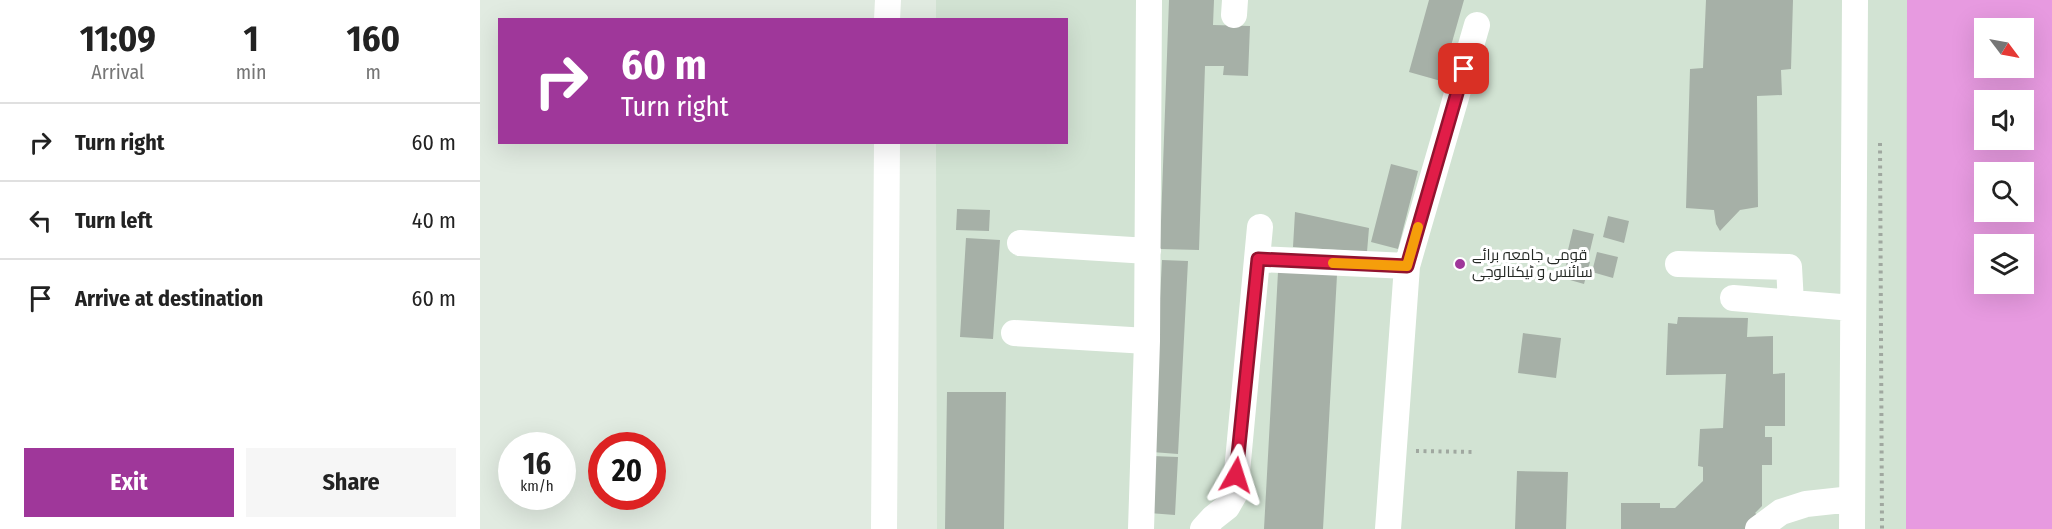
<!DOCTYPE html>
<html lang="en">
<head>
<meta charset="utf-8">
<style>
  :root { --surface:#fff; --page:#f6f6f6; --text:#222; --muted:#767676; --line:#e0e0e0; --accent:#9f379a }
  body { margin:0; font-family:"Fira Sans Condensed",Cairo,sans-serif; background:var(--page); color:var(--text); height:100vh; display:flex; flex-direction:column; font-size:22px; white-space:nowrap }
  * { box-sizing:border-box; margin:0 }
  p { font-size:20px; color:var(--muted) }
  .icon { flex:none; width:33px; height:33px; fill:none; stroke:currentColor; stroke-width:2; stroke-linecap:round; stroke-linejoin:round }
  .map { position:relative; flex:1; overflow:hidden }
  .side { display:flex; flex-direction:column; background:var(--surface); width:480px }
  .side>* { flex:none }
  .hud { position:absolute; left:18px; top:18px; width:570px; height:126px; border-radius:0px; box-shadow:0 6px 24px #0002; background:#9f379a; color:#fff; overflow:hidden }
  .needle { width:39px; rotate:122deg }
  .tools { position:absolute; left:1494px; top:18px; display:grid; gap:12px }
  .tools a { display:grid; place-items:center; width:60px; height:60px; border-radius:0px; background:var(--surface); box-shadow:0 6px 24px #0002; font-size:30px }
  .speed { position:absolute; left:18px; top:432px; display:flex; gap:12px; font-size:30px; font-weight:700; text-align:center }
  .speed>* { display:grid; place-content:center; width:78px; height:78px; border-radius:50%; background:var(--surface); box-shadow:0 6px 24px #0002; line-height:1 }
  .speed small { font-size:15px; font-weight:400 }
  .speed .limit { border:9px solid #d22; background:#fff; color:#111 }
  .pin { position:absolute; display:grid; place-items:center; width:51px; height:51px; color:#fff; margin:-26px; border-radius:12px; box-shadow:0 3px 9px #0006 }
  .me { position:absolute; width:66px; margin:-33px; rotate:6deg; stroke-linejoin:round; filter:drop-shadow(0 0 4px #0008) }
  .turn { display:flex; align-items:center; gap:21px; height:126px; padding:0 24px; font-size:27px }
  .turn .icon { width:78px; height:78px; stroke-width:2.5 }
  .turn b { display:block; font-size:42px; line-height:51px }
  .eta { display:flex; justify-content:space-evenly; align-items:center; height:102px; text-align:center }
  .eta b { font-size:36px; font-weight:700; line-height:42px }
  .action { display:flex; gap:12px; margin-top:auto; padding:12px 24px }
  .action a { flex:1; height:69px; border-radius:0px; background:var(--accent); color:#fff; font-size:24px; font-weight:700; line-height:69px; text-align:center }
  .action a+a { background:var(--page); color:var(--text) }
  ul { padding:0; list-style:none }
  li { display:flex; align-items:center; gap:18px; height:78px; padding:0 24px; border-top:2px solid var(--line) }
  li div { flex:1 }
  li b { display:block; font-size:22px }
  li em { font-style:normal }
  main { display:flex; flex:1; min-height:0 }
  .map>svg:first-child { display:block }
  .built { fill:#d2e3d3; fill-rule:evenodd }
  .forest { fill:#e79ae0; fill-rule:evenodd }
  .building { fill:#a6b0a7 }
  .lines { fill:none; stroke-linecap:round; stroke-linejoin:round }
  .path { stroke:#a0a8a0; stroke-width:4; stroke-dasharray:3 4.5; stroke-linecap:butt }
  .minor { stroke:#fff; stroke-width:26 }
  .route-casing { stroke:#92132f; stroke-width:15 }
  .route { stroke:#e11d48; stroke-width:10 }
  .slow { stroke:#f59e0b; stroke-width:10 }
  .poi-dot { fill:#9f379a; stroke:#fff; stroke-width:2 }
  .labels { text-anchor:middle; stroke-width:6; stroke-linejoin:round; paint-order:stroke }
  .poi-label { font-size:15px; fill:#252925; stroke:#fff; text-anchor:start }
</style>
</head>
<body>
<main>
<section class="side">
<div class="eta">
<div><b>11:09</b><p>Arrival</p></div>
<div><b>1</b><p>min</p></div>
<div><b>160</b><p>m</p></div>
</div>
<ul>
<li><svg class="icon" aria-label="right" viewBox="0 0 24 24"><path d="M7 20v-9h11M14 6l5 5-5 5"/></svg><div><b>Turn right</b></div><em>60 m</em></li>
<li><svg class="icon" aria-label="left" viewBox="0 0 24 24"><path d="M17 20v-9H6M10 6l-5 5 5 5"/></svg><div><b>Turn left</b></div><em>40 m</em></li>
<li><svg class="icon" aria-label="arrive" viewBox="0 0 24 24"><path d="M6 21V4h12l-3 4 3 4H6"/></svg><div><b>Arrive at destination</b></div><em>60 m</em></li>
</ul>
<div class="action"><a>Exit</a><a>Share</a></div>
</section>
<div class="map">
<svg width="1572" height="529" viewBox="0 0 1572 529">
  <rect width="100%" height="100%" fill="#e1ebe1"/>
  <path class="built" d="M 456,0 L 1572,0 L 1572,529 L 457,529 L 456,143 L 586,142 L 586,20 L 456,19 ZM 1504,28 L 1544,28 L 1544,68 L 1504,68 ZM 1504,100 L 1544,100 L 1544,140 L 1504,140 ZM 1504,172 L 1544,172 L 1544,212 L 1504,212 ZM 1504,244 L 1544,244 L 1544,284 L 1504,284 Z"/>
  <path class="forest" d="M 1427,0 L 1572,0 L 1572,529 L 1426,529 ZM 1504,28 L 1544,28 L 1544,68 L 1504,68 ZM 1504,100 L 1544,100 L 1544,140 L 1504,140 ZM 1504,172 L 1544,172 L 1544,212 L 1504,212 ZM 1504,244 L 1544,244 L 1544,284 L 1504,284 Z"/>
  <path class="building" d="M 689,0 L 734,0 L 733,25 L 770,26 L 768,76 L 743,75 L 744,66 L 725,66 L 719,250 L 680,249 Z
    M 949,0 L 984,0 L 961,81 L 929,72 Z
    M 1226,0 L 1313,0 L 1311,69 L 1301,70 L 1302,95 L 1277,96 L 1278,207 L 1260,210 L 1240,231 L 1236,224 L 1234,210 L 1206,208 L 1210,69 L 1223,68 Z
    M 911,164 L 938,171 L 918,249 L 891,242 Z
    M 477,209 L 510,210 L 509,231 L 476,230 Z
    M 815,212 L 889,228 L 887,252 L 813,247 Z
    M 1128,216 L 1149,221 L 1144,243 L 1123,237 Z
    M 1093,229 L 1114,234 L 1109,255 L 1088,250 Z
    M 486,238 L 520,240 L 513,339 L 480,337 Z
    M 1117,252 L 1138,257 L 1133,278 L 1112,272 Z
    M 1088,257 L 1110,262 L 1104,284 L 1083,278 Z
    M 682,260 L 708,261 L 698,454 L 672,452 Z
    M 798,272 L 857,275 L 843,529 L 784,529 Z
    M 1198,317 L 1268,318 L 1267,337 L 1293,336 L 1293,374 L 1305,373 L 1305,426 L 1285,426 L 1285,437 L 1292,437 L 1292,465 L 1282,465 L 1282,506 L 1275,513 L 1279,516 L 1265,529 L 1141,529 L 1141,503 L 1180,503 L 1180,508 L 1195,508 L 1223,481 L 1223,467 L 1218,466 L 1220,429 L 1243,428 L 1246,374 L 1186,375 L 1188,323 L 1197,324 Z
    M 1043,333 L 1081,338 L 1076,378 L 1038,373 Z
    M 467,392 L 526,392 L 524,529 L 465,529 Z
    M 672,456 L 698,457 L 695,515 L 669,513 Z
    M 1037,471 L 1088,472 L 1086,529 L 1035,529 Z"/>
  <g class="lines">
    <path class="path" d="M 1400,143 L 1402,529
      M 936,451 L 996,452"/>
    <path class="minor" d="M 754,15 L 755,0
      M 407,20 L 408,0
      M 540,243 L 668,251
      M 778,259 L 927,266
      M 1198,264 L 1309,267 L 1311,303
      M 1253,298 L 1373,308
      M 534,333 L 667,341
      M 404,529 L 407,142
      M 661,529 L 667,341 L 669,0
      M 723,529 L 733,518 L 747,507 L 755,493 L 780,227
      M 908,529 L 927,266 L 997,25
      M 1278,529 L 1301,512 L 1326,504 L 1372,499
      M 1372,529 L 1375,0"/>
  </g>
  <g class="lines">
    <g class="route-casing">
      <path id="route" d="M 756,475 L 778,259 L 927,266 L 984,69"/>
    </g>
    <use href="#route" class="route"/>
    <path class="slow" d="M 853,263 L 927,266 L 938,227"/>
  </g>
  <circle class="poi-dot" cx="980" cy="264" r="6"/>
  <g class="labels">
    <g class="poi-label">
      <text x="992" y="260">قومی جامعہ برائے<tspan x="992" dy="17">سائنس و ٹیکنالوجی</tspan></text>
    </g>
  </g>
</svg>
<div class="tools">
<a><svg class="needle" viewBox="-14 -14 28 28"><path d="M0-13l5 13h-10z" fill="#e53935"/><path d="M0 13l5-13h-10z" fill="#767676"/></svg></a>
<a><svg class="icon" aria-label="sound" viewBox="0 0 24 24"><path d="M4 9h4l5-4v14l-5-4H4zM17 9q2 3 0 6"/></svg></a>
<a><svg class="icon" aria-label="search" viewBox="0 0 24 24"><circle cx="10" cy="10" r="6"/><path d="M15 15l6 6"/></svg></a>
<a><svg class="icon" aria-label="layers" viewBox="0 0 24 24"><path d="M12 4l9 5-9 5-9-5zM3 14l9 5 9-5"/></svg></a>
</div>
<div class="speed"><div>16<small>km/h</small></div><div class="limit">20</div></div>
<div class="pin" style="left:984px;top:69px;background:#d93025"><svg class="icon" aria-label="arrive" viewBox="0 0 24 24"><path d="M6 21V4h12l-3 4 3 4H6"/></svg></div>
<svg class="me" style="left:756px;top:475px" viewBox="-20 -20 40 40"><path d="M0-17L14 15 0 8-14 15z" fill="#e11d48" stroke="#fff" stroke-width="4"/></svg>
<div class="hud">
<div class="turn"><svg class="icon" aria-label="right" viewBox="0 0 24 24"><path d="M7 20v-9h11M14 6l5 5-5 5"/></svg><div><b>60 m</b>Turn right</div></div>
</div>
</div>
</main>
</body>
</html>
